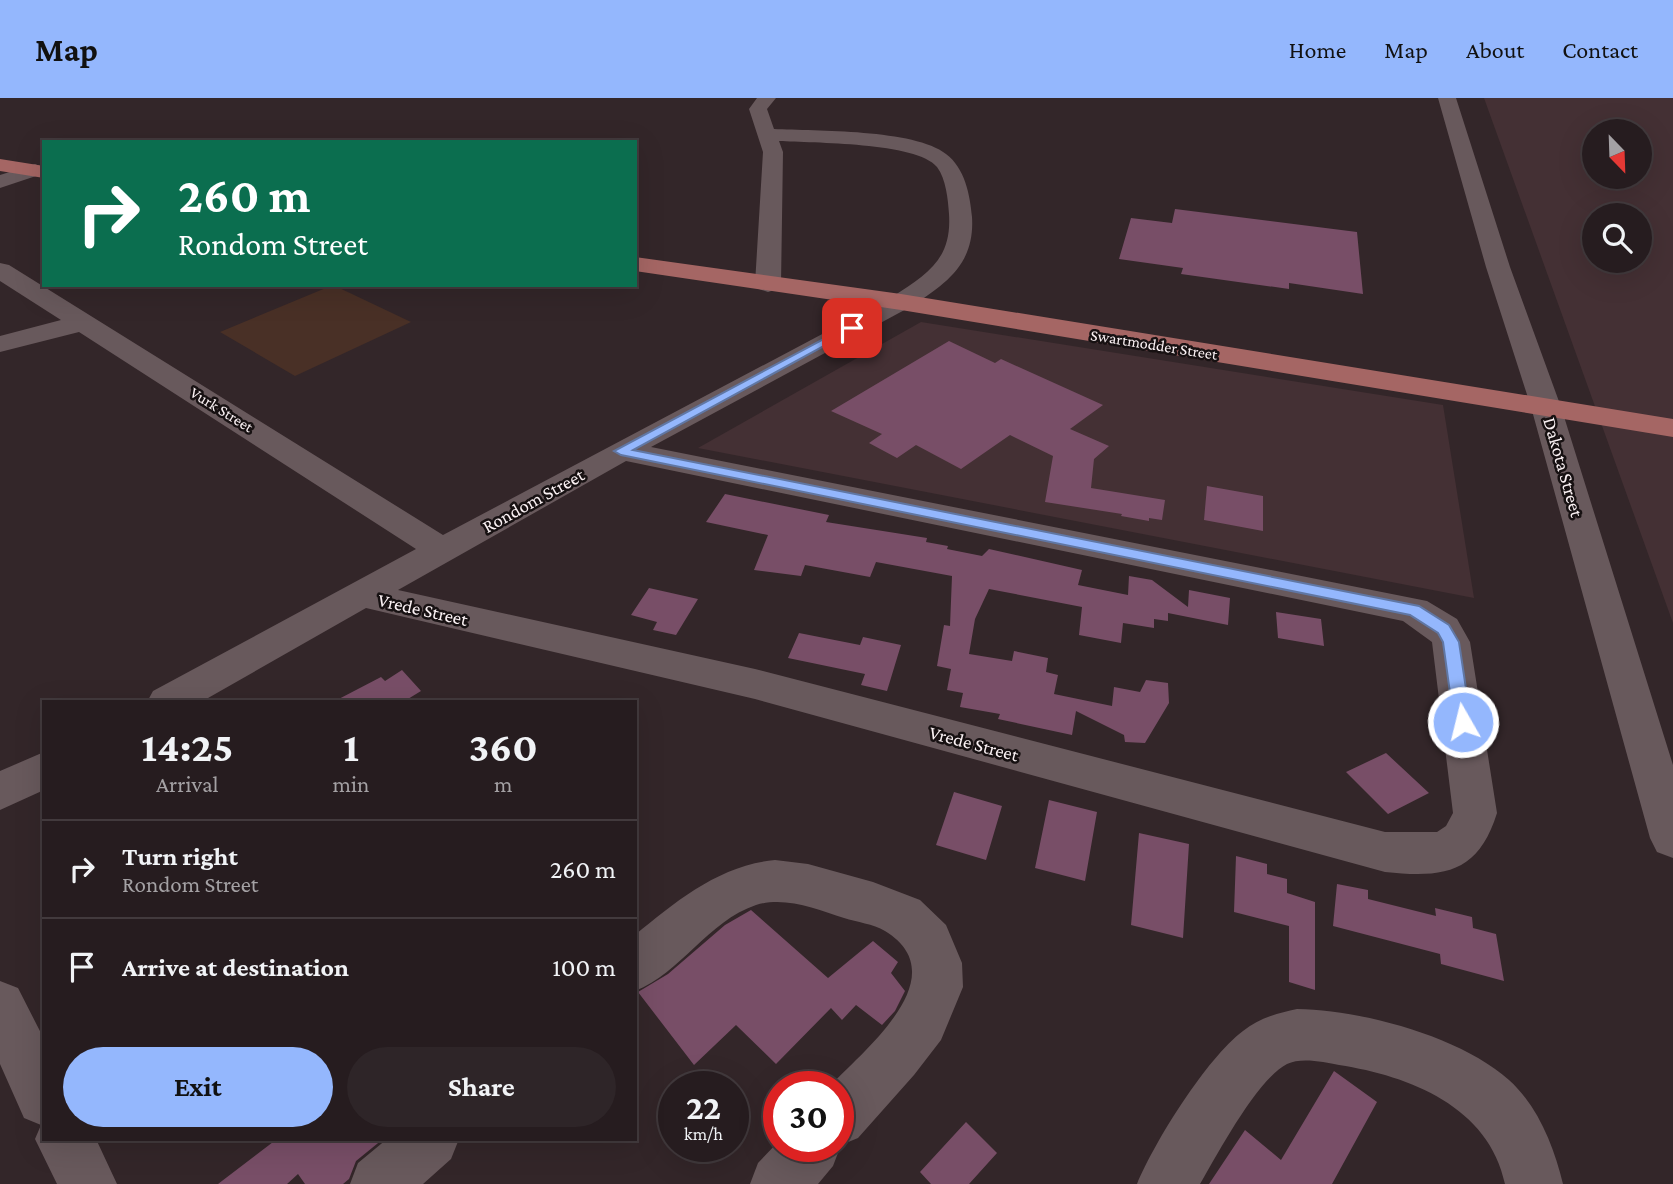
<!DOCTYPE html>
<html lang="en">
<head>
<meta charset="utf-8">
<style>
  :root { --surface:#261c1f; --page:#2e2528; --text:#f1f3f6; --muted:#a4a1a4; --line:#423a3d; --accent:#94b7fd }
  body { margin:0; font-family:"Crimson Pro",serif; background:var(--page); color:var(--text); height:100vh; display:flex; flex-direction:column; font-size:26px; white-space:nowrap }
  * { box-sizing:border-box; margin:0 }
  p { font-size:23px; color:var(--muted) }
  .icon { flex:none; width:38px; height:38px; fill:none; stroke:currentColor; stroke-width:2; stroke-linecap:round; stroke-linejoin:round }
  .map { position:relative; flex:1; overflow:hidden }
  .sheet { position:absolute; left:42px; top:602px; width:595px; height:441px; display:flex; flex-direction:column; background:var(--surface); border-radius:0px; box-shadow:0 7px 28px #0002,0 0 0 2px var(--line) }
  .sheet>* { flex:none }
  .top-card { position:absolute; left:42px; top:42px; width:595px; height:147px; border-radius:0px; box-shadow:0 7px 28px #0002,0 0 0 2px var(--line); background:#0b6e4f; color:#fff; overflow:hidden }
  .needle { width:46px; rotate:157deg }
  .fabs { position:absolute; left:1582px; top:21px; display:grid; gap:14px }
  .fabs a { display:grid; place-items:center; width:70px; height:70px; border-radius:50%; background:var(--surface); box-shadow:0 7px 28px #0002,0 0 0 2px var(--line); font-size:35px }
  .speed { position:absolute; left:658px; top:973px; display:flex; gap:14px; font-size:35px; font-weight:700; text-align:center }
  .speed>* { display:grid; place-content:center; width:91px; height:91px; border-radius:50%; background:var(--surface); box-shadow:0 7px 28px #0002,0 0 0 2px var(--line); line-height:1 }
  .speed small { font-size:18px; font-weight:400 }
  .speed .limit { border:10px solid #d22; background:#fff; color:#111 }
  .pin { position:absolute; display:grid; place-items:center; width:60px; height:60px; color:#fff; margin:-30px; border-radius:14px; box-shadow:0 4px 10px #0006 }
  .me { position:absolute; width:77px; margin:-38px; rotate:352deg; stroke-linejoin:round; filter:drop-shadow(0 0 5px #0008) }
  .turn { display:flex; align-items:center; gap:24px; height:147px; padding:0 21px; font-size:32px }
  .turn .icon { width:91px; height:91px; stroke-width:2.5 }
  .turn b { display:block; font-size:49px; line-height:60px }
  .eta { display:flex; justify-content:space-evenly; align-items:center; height:119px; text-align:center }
  .eta b { font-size:42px; font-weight:700; line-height:49px }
  .primary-button { display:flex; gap:14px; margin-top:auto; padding:14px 21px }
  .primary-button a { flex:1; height:80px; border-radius:42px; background:var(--accent); color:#111; font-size:28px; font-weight:700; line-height:80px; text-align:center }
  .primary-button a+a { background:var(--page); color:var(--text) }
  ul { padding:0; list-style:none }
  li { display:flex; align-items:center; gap:21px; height:98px; padding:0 21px; border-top:2px solid var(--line) }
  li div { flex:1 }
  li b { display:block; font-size:26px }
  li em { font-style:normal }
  header { display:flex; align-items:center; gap:42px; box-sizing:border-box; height:98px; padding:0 35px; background:var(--accent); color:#111 }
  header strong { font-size:33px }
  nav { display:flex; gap:38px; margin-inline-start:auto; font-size:24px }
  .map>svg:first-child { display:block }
  .built { fill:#443034; fill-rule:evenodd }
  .green { fill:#493026 }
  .building { fill:#784e67 }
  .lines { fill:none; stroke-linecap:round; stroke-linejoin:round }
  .minor { fill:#68595c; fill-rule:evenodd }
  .major { fill:#a56664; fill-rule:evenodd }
  .route { fill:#94b7fd; stroke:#6077a4; stroke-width:2 }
  .labels { text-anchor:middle; stroke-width:5; stroke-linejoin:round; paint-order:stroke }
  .far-street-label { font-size:16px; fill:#fbf2f4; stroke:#171112 }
  .street-label { font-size:19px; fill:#fbf2f4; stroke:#171112 }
</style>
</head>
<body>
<header>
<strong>Map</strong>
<nav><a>Home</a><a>Map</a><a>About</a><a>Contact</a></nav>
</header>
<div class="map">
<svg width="1673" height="1086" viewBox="0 0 1673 1086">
  <rect width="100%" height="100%" fill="#332629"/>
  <path class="built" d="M 1484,0 L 1673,0 L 1673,525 ZM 1594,33 L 1640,33 L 1640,79 L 1594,79 ZM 1594,117 L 1640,117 L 1640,163 L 1594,163 Z
    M 921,224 L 1443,307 L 1474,500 L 698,350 Z"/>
  <path class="green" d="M 333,187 L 411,224 L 295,278 L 220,234 Z"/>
  <path class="building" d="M 1175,111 L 1357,134 L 1363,196 L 1289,185 L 1289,191 L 1181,176 L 1183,170 L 1119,161 L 1131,120 L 1172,125 Z
    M 949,243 L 995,265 L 1001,261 L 1103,307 L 1070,331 L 1109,348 L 1094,361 L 1091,390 L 1165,402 L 1162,422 L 1149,420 L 1149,423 L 1121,418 L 1122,416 L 1045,404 L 1053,358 L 1010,337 L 961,371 L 916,347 L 897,360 L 869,345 L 882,336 L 831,313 Z
    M 1207,388 L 1263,398 L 1263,433 L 1204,422 Z
    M 725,396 L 829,417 L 826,424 L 927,440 L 926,444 L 948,448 L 947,451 L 982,458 L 989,451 L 1082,472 L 1078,487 L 1128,497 L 1129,478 L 1152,482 L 1188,509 L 1189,492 L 1230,500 L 1228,527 L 1168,515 L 1168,523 L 1154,521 L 1154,530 L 1123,525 L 1121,545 L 1079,537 L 1082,509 L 989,491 L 975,521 L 969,556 L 1012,563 L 1014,553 L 1048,560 L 1046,574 L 1058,577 L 1054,596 L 1112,608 L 1114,589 L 1140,594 L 1146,582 L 1168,585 L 1169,605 L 1145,645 L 1125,644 L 1124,637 L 1076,613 L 1072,637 L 998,621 L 1000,616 L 960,609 L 963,595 L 947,592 L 951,571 L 937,568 L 944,527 L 950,528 L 952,478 L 876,464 L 870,479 L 805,467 L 801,478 L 754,472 L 768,437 L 706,424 Z
    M 649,490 L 698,501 L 676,537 L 653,532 L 657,524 L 631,517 Z
    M 1276,514 L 1321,521 L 1324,548 L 1278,540 Z
    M 799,535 L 860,547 L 863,539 L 901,547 L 887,593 L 861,587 L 865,576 L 788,560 Z
    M 402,572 L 421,593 L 403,604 L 333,604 L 381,579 L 385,583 Z
    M 1386,655 L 1429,695 L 1388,716 L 1346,674 Z
    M 954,694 L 1002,708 L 986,762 L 936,747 Z
    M 1049,702 L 1097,714 L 1085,783 L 1035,770 Z
    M 1139,735 L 1189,746 L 1183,840 L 1131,827 Z
    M 1236,758 L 1267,766 L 1267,776 L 1287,781 L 1287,795 L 1315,804 L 1315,892 L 1289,884 L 1289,828 L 1234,814 Z
    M 1337,786 L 1368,792 L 1368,801 L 1436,818 L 1435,810 L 1472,819 L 1473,830 L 1496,836 L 1504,883 L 1441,866 L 1440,856 L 1333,828 Z
    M 751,812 L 828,880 L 873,843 L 898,864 L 891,875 L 905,893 L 895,913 L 882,927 L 856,907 L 842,922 L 831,910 L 776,966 L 736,927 L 694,967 L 638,894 L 668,876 L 725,827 Z
    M 1334,973 L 1377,1004 L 1332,1086 L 1209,1086 L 1245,1032 L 1281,1062 Z
    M 966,1024 L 997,1055 L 969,1086 L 931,1086 L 920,1074 Z
    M 277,1041 L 383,1041 L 356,1063 L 349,1081 L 343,1086 L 305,1086 L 298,1076 L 287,1086 L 218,1086 Z"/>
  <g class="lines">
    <path class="minor" d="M 757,0 L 776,0 L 767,11 L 774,31 C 815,33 915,31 946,56 C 965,70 970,97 972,119 C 975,166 946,186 910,209 L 651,349 L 1427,503 L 1457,521 L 1470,544 L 1497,715 C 1478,776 1443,780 1385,774 L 755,601 L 366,510 L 201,604 L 147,604 L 153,593 L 416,451 L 79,234 L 0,254 L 0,238 L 61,222 L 0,183 L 0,165 L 9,167 L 443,437 L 892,199 C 927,176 952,162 949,116 C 948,101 946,81 937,69 C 917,44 812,45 779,43 L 783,54 L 781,186 L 777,191 L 768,194 L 759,191 L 755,186 L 763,54 L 749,11 ZM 626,363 L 1403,523 L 1432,544 L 1453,715 L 1446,728 L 1437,734 L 1385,734 L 755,571 L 398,492 Z
      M 1438,0 L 1456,0 L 1510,169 L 1561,309 L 1673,667 L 1673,760 L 1657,754 L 1650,740 L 1531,309 L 1486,169 Z
      M 35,66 L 44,70 L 42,76 L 0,90 L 0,77 Z
      M 44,654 L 44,692 L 0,712 L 0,673 Z
      M 775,762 L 808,766 L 873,784 L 920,802 L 946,827 L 962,865 L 963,889 L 941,942 L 914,977 L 858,1040 L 841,1047 L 833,1068 L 818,1086 L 750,1086 L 758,1065 L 779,1043 L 779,1048 L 838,1048 L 838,989 L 829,989 C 864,952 958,878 885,833 C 873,826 857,824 844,820 C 817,811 785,798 756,807 C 708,823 681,875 635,893 L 635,837 C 676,803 720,767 775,762 Z
      M 0,883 L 18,890 L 44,941 L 44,1041 L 96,1041 L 117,1086 L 57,1086 L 35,1041 L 41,1027 L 24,1020 L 0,966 Z
      M 1297,911 C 1361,912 1460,938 1509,982 C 1538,1008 1554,1049 1563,1086 L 1505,1086 C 1489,1009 1410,978 1339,967 C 1324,964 1301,959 1287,966 C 1257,981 1217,1057 1200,1086 L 1137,1086 C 1155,1043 1206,961 1243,933 C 1259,920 1278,915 1297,911 Z
      M 387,1041 L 459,1041 L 451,1061 L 423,1086 L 350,1086 L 358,1065 Z"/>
    <path class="major" d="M 0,61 L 44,68 L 44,80 L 0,73 Z
      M 635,159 L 901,196 L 1673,321 L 1673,339 L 901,212 L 635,173 Z"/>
  </g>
  <path class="route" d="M 848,228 L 857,230 L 633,352 L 1419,508 L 1449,527 L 1459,544 L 1471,624 L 1469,629 L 1457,629 L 1454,624 L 1443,544 L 1438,535 L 1410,517 L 621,357 L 614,353 Z"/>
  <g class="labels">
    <g class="far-street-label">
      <text transform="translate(1154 246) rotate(9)" y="6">Swartmodder Street</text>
      <text transform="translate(222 311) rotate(32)" y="6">Vurk Street</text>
    </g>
    <g class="street-label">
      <text transform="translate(1564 369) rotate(74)" y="7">Dakota Street</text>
      <text transform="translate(533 402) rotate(-29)" y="7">Rondom Street</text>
      <text transform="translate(423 511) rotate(13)" y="7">Vrede Street</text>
      <text transform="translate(974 645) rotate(15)" y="7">Vrede Street</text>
    </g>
  </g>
</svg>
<div class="fabs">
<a><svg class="needle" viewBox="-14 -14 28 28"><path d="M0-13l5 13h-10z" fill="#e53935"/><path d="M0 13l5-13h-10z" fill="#a4a1a4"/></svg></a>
<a><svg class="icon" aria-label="search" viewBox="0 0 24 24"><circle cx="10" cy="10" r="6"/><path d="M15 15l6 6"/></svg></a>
</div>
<div class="speed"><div>22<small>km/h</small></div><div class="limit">30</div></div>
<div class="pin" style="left:852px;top:230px;background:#d93025"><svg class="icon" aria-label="arrive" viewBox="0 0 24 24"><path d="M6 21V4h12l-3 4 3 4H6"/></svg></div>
<svg class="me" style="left:1463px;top:624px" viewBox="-20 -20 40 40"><circle r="17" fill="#94b7fd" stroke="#fff" stroke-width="3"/><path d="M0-11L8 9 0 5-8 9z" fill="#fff"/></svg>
<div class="top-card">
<div class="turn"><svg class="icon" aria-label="right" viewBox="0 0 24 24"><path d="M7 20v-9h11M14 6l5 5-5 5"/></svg><div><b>260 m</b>Rondom Street</div></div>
</div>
<section class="sheet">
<div class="eta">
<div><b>14:25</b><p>Arrival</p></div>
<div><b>1</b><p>min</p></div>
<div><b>360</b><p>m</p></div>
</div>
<ul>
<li><svg class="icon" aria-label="right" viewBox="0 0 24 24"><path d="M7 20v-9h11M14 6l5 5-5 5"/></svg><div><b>Turn right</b><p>Rondom Street</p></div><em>260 m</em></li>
<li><svg class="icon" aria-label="arrive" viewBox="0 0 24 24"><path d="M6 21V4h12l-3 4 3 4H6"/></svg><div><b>Arrive at destination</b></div><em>100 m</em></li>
</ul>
<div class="primary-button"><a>Exit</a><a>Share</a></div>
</section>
</div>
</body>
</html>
